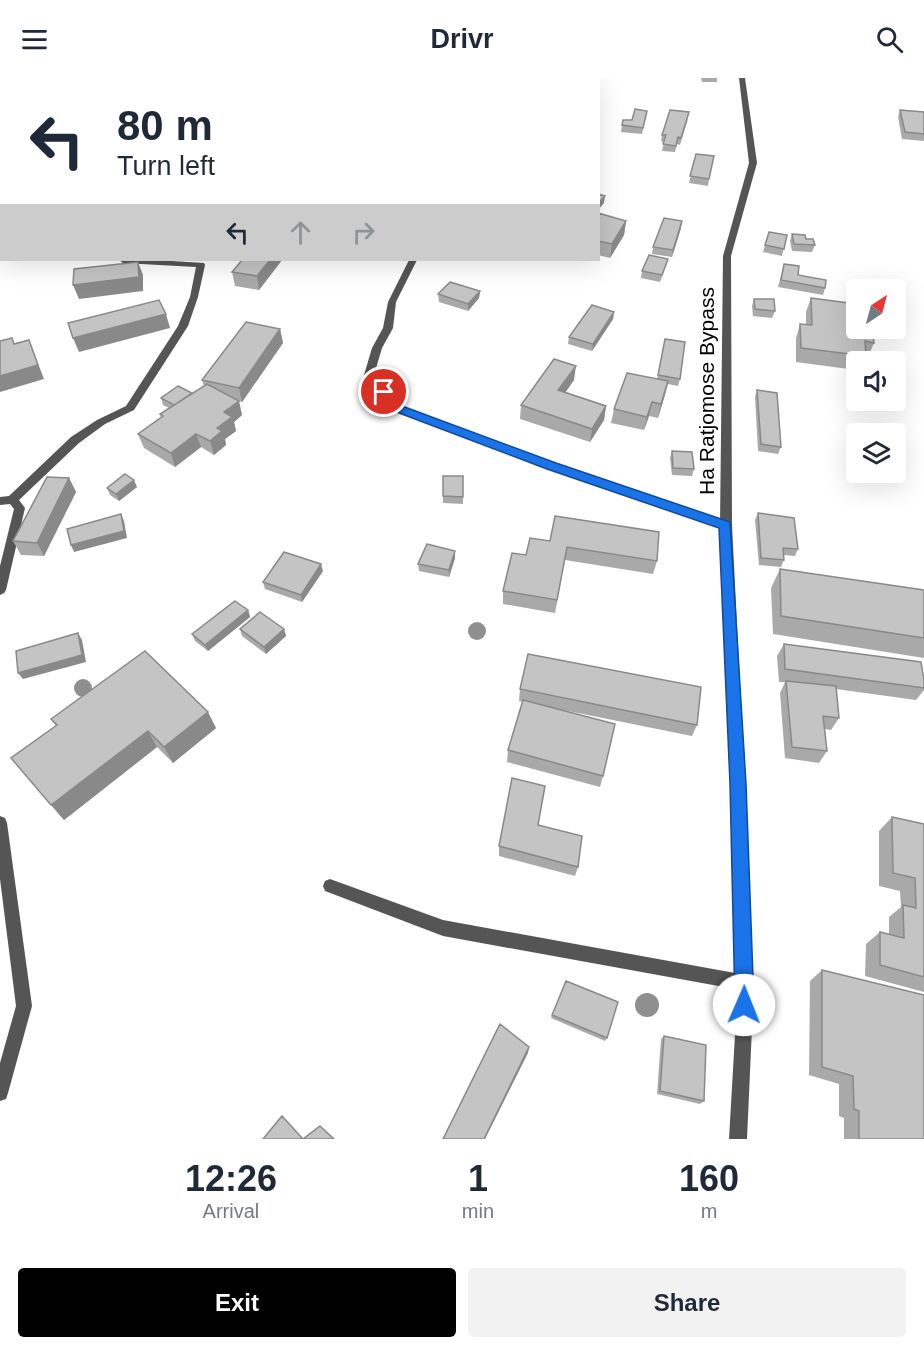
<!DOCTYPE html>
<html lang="en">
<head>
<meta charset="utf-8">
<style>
  :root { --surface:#fff; --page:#f2f2f3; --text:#1f2937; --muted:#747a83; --accent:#000 }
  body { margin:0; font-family:Helvetica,sans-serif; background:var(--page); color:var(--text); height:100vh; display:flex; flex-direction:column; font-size:22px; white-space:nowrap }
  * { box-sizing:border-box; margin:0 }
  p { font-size:20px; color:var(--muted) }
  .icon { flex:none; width:33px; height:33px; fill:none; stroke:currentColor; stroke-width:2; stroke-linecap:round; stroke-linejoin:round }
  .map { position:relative; height:1061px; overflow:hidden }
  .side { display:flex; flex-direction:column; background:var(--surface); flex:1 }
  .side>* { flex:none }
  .banner { position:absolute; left:0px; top:0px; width:600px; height:183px; box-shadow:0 6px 24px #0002; background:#fff; color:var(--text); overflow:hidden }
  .needle { width:39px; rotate:36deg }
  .controls { position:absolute; left:846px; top:201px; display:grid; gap:12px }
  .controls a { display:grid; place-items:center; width:60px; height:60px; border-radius:6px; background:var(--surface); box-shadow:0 6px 24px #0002; font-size:30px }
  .pin { position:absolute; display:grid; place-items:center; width:51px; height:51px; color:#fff; margin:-26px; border:3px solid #fff; border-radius:50%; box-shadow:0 2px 6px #0007 }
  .me { position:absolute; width:66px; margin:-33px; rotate:1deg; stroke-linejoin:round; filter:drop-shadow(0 0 4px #0008) }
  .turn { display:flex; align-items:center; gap:21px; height:126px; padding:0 18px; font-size:27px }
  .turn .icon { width:78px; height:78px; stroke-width:2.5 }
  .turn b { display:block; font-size:42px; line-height:51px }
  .lanes { display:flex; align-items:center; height:57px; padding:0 18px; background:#0003; justify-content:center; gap:30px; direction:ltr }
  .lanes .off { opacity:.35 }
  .eta { display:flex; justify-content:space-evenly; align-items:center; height:102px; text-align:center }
  .eta b { font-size:36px; font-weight:700; line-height:42px }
  .cta { display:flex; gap:12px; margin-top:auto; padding:12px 18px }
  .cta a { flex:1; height:69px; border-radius:6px; background:var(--accent); color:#fff; font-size:24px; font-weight:700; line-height:69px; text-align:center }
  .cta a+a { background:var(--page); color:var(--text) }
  header { display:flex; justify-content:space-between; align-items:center; height:78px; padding:0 18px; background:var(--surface); font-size:27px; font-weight:700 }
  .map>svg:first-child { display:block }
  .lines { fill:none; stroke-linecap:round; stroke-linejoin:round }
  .service { fill:#555; fill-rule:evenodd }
  .minor { fill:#555; fill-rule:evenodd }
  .tree { fill:#8f8f8f }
  .wall { fill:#a9a9a9 }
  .shaded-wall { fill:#898989 }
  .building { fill:#c4c4c4; stroke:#898989; stroke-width:1.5 }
  .route { fill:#1a73e8; stroke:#114b97; stroke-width:1.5 }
  .labels { text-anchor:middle; stroke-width:5; stroke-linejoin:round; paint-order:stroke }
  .street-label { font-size:21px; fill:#000; stroke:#fff }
</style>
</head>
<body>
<header><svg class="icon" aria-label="menu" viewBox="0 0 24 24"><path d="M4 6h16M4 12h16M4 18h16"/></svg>Drivr<svg class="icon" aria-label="search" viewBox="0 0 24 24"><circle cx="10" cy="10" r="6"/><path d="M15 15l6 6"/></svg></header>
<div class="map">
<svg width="924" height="1061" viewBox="0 0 924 1061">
  <rect width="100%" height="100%" fill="#fff"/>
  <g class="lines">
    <path class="service" d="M 517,0 L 523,0 L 516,2 Z
      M 119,182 L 155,182 L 204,185 L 205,187 L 198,219 L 194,222 L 190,219 L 196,189 L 123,185 Z
      M 409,182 L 417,182 L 396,224 L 393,250 L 382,270 L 374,297 L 402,329 L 556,385 L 730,444 L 732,447 L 730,450 L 722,450 L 548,391 L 394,333 L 364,297 L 372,270 L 383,250 L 388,224 Z
      M 330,801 L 443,842 L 746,897 L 752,899 L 754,905 L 752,911 L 746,913 L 443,858 L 325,813 L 323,808 L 325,803 Z"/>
    <path class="minor" d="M 739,0 L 745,0 L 757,85 L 731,178 L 732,447 L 745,706 L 747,828 L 754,905 L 747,1061 L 729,1061 L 738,905 L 733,828 L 731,706 L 720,447 L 723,178 L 749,85 Z
      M 194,216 L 198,219 L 188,248 L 134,332 L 105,346 L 79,365 L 19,422 L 25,430 L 6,512 L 4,515 L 0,517 L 0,488 L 14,431 L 10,426 L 0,427 L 0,419 L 9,418 L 71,359 L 97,342 L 126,328 L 178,248 L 190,219 Z
      M 0,738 L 5,740 L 7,745 L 32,928 L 8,1015 L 6,1021 L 0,1023 L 0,985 L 16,928 L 0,801 Z"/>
  </g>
  <g class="tree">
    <circle cx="477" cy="553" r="9"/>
    <circle cx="83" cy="610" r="9"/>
    <circle cx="647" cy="927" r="12"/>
  </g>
  <path class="wall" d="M 173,0 L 222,0 L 222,2 L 179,2 Z
    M 314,0 L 341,0 L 339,2 L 325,2 Z
    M 701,0 L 717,0 L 717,4 L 702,4 Z
    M 900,32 L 924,34 L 924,63 L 902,61 L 898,39 Z
    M 647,33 L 642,56 L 621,54 L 622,47 L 632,42 Z
    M 688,41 L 680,67 L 677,66 L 675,74 L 662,73 L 664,64 L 661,63 L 662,57 Z
    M 696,76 L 709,101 L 708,108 L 689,105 Z
    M 598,135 L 626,143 L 624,157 L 610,180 L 598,177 Z
    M 681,150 L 672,179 L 652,176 L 653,169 Z
    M 769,154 L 787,157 L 782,178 L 763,174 Z
    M 792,156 L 806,161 L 815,167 L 812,174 L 792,173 L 790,163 Z
    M 668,181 L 666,188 L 660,204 L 641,200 L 642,193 Z
    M 282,182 L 259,212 L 235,208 L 232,194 Z
    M 784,186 L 798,197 L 825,210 L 823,217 L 778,209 Z
    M 480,213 L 479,220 L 468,233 L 439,224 L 438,216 Z
    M 811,220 L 874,265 L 868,279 L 866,278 L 864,284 L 856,284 L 856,292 L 796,284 L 796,260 L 800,246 L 806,246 L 806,234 Z
    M 754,221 L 775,233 L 772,240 L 753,238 L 752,228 Z
    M 614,234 L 613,241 L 592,273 L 568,266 L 569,259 Z
    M 280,251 L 283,265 L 242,324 L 238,323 L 242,337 L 234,344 L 236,353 L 225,361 L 226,367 L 214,377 L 201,369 L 175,389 L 144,370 L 138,356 L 161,339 L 160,336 L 169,330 L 163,327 L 161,320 L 192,315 L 204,308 L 202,302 Z
    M 665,261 L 680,301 L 678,308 L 668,306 L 658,340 L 649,338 L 644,352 L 611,345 L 614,331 L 657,301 Z
    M 574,302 L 565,315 L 606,328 L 604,342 L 590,364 L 520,341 L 521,327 Z
    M 757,312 L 781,369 L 778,376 L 758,373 L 755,319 Z
    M 672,373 L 694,391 L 692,398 L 672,397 L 670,380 Z
    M 443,398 L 463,398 L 463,426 L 443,425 Z
    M 69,400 L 76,414 L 44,478 L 21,477 L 13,463 Z
    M 137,409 L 119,423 L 110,417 L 107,410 Z
    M 758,435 L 798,471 L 795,478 L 784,477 L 784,482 L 781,489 L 759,487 L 755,442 Z
    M 530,460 L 657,483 L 653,496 L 565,482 L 555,535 L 503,526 L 503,513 L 526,477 Z
    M 455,480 L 449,499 L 419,493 L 418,486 Z
    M 780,491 L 924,512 L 924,580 L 773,556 L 771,510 Z
    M 323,493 L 302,524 L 265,511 L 263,504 Z
    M 248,532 L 250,539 L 208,573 L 195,563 L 192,556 Z
    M 240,551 L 284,551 L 286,558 L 266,576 L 242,558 Z
    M 784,566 L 924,602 L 924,612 L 916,622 L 836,611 L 839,640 L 831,652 L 824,651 L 827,673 L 819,685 L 785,680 L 780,615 L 785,604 L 779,604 L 777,578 Z
    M 520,611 L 697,647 L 692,658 L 563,632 L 603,698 L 600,709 L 507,684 L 508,672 L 523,624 L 519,623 Z
    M 51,641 L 216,650 L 173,685 L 157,669 L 64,742 L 11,680 L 56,648 Z
    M 892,739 L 924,746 L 924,914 L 865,898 L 866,866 L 880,854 L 889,856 L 889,839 L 901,829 L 900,813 L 879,808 L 879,753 Z
    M 538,747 L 578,789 L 575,798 L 499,778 L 499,768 Z
    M 822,892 L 924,1061 L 844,1061 L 844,1040 L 839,1038 L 839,1006 L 809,997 L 810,903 Z
    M 566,903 L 607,960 L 605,963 L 551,940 Z
    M 664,958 L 704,1023 L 700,1026 L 657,1016 L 661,961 Z"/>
  <path class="shaded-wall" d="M 211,0 L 222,0 L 222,2 L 211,2 Z
    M 605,118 L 604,125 L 598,132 L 598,126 Z
    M 626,143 L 624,157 L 610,180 L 612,166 Z
    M 682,143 L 681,150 L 672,179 L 673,172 Z
    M 270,182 L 282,182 L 259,212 L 257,198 Z
    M 138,184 L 143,197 L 143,213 L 79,221 L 73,207 Z
    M 480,213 L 479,220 L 468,233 L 468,226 Z
    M 614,234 L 613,241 L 592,273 L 593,266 Z
    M 166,236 L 170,250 L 79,274 L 73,260 Z
    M 280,251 L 283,265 L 242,324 L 239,310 Z
    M 29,262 L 44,301 L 0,314 L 0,298 Z
    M 576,288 L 574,302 L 557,326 L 558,312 Z
    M 668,303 L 665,317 L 658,340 L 661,326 Z
    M 239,323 L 242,337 L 234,344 L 236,353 L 225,361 L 226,367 L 214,377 L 210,363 L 217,350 L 224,334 Z
    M 652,324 L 649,338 L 644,352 L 647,339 Z
    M 606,328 L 604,342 L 590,364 L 592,351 Z
    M 196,356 L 201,369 L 175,389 L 171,375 Z
    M 69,400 L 76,414 L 44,478 L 37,465 Z
    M 134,402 L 137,409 L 119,423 L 116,416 Z
    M 121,436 L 124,443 L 127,460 L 74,474 L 71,467 Z
    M 455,473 L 455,480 L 449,499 L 449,492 Z
    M 321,486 L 323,493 L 302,524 L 301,517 Z
    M 248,532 L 250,539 L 208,573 L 205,567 Z
    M 284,551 L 286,558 L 266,576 L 264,569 Z
    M 78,555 L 82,562 L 86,584 L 23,601 L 18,595 Z
    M 208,634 L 216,650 L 173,685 L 164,669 Z
    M 148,653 L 157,669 L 64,742 L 51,727 Z
    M 529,969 L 528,975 L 485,1061 L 484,1061 Z"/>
  <path class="building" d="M 635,31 L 647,33 L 643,50 L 622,47 L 623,42 L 632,42 Z
    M 670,32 L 689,34 L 681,60 L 678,59 L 676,68 L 663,66 L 666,57 L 662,57 Z
    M 900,32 L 924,34 L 924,56 L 905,54 Z
    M 696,76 L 714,78 L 709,101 L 690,98 Z
    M 2,104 L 2,116 L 0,115 L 0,105 Z
    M 598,116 L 605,118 L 598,126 Z
    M 598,135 L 626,143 L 612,166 L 598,163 Z
    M 664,140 L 682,143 L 673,172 L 653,169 Z
    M 769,154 L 787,157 L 784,171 L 765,167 Z
    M 792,156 L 805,157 L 806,161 L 813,161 L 815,167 L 794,166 Z
    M 649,177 L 668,181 L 662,197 L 642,193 Z
    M 242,182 L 270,182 L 257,198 L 232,194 Z
    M 138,184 L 139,199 L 73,207 L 74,191 Z
    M 784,186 L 799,188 L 798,197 L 826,202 L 825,210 L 781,202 Z
    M 450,204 L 480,213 L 468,226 L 438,216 Z
    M 811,220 L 856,226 L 856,250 L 872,250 L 874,265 L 865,263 L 866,278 L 801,270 L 800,246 L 812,247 Z
    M 754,221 L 774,221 L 775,233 L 755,231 Z
    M 159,222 L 166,236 L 73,260 L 68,245 Z
    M 592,227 L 614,234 L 593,266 L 569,259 Z
    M 246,244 L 280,251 L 239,310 L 202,302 Z
    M 12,260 L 14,266 L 29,262 L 38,287 L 0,298 L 0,263 Z
    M 665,261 L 685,264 L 680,301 L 658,297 Z
    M 554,281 L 576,288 L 558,312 L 606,328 L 592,351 L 521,327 Z
    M 627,295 L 668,303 L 661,326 L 652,324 L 647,339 L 614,331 Z
    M 207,306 L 239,323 L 224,334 L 232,339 L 217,350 L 222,353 L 210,363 L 196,356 L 171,375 L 138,356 L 163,338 L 160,336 Z
    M 178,308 L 192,315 L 174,327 L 161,320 Z
    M 757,312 L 777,315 L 781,369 L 761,366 Z
    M 672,373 L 692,374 L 694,391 L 673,390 Z
    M 125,396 L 134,402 L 116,416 L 107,410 Z
    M 443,398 L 463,398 L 463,419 L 443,418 Z
    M 47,399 L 69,400 L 37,465 L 13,463 Z
    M 758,435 L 794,440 L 798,471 L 783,470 L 784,482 L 761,480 Z
    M 121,436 L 124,453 L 71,467 L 67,451 Z
    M 555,438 L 659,454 L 657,483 L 567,469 L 557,522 L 503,513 L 512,475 L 526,477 L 530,460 L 550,463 Z
    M 427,466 L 455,473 L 449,492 L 418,486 Z
    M 284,474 L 321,486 L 301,517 L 263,504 Z
    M 780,491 L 924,512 L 924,560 L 781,538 Z
    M 235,523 L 248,532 L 205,567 L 192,556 Z
    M 260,534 L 284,551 L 264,569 L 240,551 Z
    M 78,555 L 82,577 L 18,595 L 16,573 Z
    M 784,566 L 921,584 L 924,602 L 924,610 L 785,591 Z
    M 145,573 L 208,634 L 164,669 L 148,653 L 51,727 L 11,680 L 57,647 L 51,641 Z
    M 528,576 L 701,609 L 697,647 L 520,611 Z
    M 786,603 L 836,608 L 839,640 L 823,638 L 827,673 L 792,669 Z
    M 523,622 L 615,646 L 603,698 L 508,672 Z
    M 512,700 L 545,708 L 538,747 L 582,758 L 578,789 L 499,768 Z
    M 892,739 L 924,746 L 924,899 L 880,887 L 880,854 L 904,860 L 903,827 L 916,830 L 915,800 L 893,795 Z
    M 822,892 L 924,917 L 924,1061 L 859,1061 L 859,1033 L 854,1031 L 853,998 L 822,989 Z
    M 566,903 L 618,924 L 607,960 L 552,937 Z
    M 500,946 L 529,969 L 484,1061 L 443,1061 Z
    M 664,958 L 706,967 L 704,1023 L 660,1013 Z
    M 282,1038 L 303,1061 L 263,1061 Z
    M 320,1048 L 334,1061 L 303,1061 Z"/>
  <path class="route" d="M 384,310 L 388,311 L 402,328 L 556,385 L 730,444 L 746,706 L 754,927 L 751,934 L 744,937 L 738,934 L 735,927 L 730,706 L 719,450 L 547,391 L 394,333 L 378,314 Z"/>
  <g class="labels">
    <g class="street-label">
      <text transform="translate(707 313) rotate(-90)" y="7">Ha Ratjomose Bypass</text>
    </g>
  </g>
</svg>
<div class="controls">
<a><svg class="needle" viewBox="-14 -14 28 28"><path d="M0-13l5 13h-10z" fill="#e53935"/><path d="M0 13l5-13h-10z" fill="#747a83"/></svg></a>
<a><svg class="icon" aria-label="sound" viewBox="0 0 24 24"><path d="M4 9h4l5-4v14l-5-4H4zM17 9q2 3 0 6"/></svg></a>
<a><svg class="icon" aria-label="layers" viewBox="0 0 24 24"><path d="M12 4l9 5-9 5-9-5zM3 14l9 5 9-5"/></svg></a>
</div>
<div class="pin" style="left:384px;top:314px;background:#d93025"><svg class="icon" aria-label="arrive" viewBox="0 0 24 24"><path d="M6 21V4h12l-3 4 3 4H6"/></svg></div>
<svg class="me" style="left:744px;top:927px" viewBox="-20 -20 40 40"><circle r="19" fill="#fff"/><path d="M0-13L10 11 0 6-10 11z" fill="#1a73e8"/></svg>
<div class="banner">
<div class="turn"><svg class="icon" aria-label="left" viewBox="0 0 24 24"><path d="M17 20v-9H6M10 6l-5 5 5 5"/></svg><div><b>80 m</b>Turn left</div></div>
<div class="lanes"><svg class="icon" aria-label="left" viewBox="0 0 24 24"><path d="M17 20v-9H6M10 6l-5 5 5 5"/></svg><svg class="icon off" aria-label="ahead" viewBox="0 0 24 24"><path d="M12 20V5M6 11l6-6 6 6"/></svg><svg class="icon off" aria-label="right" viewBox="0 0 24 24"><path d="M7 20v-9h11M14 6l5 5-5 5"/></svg></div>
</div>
</div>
<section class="side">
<div class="eta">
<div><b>12:26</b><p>Arrival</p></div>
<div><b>1</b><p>min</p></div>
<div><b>160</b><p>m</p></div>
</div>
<div class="cta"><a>Exit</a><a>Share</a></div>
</section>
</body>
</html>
